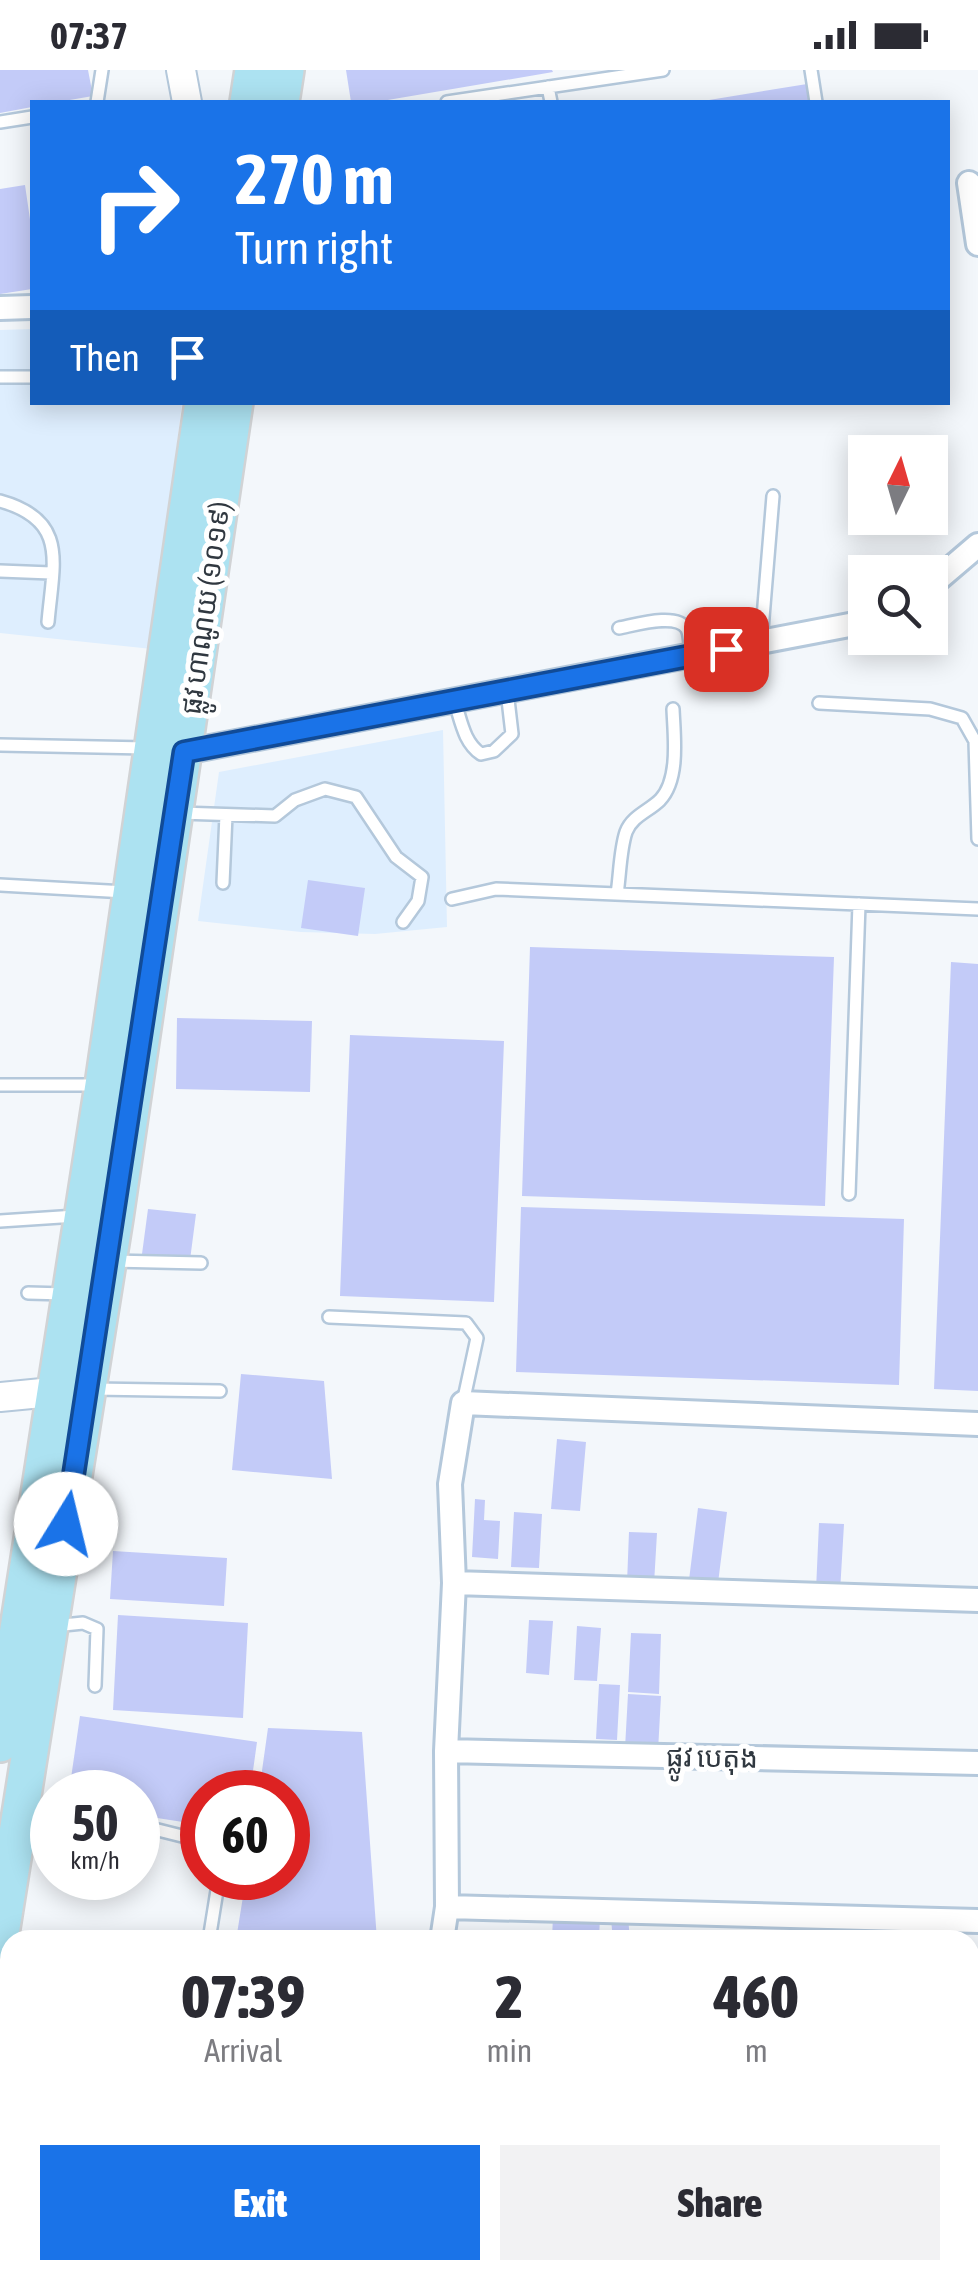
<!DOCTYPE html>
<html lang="en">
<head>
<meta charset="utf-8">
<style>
  :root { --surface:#fff; --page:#f2f2f3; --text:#2b2b33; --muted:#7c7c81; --accent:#1a73e8 }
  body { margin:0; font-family:"Asap Condensed","Noto Sans Khmer",sans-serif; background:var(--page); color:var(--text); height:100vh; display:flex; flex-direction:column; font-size:38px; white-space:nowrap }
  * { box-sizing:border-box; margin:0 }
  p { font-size:32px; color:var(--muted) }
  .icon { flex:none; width:55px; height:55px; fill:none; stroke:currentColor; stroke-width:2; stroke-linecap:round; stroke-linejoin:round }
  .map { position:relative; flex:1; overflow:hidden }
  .sheet { position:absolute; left:0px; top:1860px; width:980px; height:350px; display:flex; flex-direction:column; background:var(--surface); border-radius:30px 30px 0 0; box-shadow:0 5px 25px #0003 }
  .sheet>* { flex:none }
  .hud { position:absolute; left:30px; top:30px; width:920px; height:305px; border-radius:0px; box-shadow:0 5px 25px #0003; background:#1a73e8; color:#fff; overflow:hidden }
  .needle { width:65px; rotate:5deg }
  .buttons { position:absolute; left:848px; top:365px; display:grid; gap:20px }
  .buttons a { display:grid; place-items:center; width:100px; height:100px; border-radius:0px; background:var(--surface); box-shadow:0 5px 25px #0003; font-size:50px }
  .speed { position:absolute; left:30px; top:1700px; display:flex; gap:20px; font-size:50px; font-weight:700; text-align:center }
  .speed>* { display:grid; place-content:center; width:130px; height:130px; border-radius:50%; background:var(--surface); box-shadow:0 5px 25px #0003; line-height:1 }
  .speed small { font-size:25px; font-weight:400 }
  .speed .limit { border:15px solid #d22; background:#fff; color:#111 }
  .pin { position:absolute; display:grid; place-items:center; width:85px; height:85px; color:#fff; margin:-42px; border-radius:20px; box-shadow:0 5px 15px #0006 }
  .me { position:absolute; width:110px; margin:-55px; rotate:9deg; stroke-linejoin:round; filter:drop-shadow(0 0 8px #0008) }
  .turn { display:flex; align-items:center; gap:35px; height:210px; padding:0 40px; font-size:45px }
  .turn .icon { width:130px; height:130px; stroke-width:2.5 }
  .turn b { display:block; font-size:70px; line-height:85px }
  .then { display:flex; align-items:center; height:95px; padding:0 40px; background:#0003; gap:20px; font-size:38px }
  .eta { display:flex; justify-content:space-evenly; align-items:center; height:170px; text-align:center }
  .eta b { font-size:60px; font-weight:800; line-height:70px }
  .primary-button { display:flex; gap:20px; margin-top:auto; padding:20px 40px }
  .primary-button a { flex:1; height:115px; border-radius:0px; background:var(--accent); color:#fff; font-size:40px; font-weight:800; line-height:115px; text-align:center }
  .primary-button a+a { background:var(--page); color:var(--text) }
  .status { display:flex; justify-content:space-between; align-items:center; height:70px; padding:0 50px; background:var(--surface); direction:ltr }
  .status svg { height:28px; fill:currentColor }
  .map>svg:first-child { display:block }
  .built { fill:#deeefe }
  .building { fill:#c3cbf8 }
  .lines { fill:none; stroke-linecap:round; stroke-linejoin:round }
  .service-casing { stroke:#b4c8db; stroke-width:16 }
  .minor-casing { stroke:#b4c8db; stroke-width:28 }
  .tertiary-casing { stroke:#b4c8db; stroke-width:32 }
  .primary-casing { stroke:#d1d3d5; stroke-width:40 }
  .service { stroke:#fff; stroke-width:11 }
  .minor { stroke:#fff; stroke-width:22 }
  .tertiary { stroke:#fff; stroke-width:28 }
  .primary { stroke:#ace2f1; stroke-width:35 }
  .route-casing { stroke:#114b97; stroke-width:25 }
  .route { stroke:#1a73e8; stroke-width:18 }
  .labels { text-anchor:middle; stroke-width:10; stroke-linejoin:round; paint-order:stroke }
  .street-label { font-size:28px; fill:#303840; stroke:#fff }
</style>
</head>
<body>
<div class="status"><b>07:37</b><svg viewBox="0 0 49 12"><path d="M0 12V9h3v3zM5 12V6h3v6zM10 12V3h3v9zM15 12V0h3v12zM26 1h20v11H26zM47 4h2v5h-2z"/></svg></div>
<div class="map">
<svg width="978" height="2210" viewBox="0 0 978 2210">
  <rect width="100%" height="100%" fill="#f3f7fb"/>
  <path class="built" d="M 32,259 L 32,332 L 182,333 L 152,579 L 0,563 L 0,260 Z
    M 443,660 L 447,857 L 375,864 L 301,862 L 198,851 L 219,702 Z"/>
  <path class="building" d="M 0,0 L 88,0 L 93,26 L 58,32 L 32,32 L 32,37 L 0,43 Z
    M 346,0 L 552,0 L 553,2 L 376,32 L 351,32 Z
    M 807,14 L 810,32 L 709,32 L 709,30 Z
    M 25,115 L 32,163 L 32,219 L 0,224 L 0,119 Z
    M 308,810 L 365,818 L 358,866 L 301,858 Z
    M 530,877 L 834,887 L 825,1136 L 522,1126 Z
    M 951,892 L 978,894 L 978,1321 L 934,1319 Z
    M 177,948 L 312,951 L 310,1022 L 176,1019 Z
    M 350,965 L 504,971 L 494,1232 L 340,1226 Z
    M 521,1137 L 904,1149 L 899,1315 L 516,1302 Z
    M 148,1139 L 196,1144 L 190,1190 L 142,1184 Z
    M 241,1304 L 324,1311 L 332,1409 L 232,1400 Z
    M 557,1369 L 586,1372 L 580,1441 L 551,1439 Z
    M 475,1429 L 485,1430 L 484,1450 L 500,1451 L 498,1489 L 472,1487 Z
    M 698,1438 L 727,1442 L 718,1513 L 689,1510 Z
    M 514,1442 L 542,1444 L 539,1498 L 511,1497 Z
    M 819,1453 L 844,1454 L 840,1522 L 816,1520 Z
    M 629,1462 L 657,1463 L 654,1514 L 627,1513 Z
    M 113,1481 L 227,1488 L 224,1536 L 110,1529 Z
    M 118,1545 L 248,1553 L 243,1648 L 113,1640 Z
    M 529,1550 L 553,1551 L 549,1605 L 526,1603 Z
    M 577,1556 L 601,1558 L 597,1611 L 574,1610 Z
    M 631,1563 L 661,1564 L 659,1624 L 628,1622 Z
    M 599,1614 L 620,1615 L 617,1670 L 596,1669 Z
    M 628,1624 L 661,1626 L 658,1681 L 625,1678 Z
    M 80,1646 L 257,1672 L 250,1722 L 202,1722 L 202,1755 L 138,1745 L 138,1722 L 69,1722 Z
    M 268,1658 L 362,1662 L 377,1870 L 236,1870 L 246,1808 L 288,1808 L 288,1722 L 259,1722 Z
    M 553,1845 L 600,1846 L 599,1870 L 552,1870 Z
    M 628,1847 L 630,1870 L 613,1870 L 611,1849 Z
    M 810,1852 L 851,1853 L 851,1870 L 810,1870 Z
    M 764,1860 L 806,1861 L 806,1870 L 764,1870 Z"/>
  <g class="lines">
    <g class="service-casing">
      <path id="service" d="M 811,0 L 816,32
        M 548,17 L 551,32
        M 97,32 L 102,0
        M 447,32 L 663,0
        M 0,52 L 32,47
        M 0,307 L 32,307
        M 0,431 C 69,450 53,493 48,552
        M 0,501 L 51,503
        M 619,558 C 635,555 677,542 687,559 C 690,565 690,578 691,585
        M 761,572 L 773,426
        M 454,630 C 461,649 463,672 481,684 L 494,681 L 512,664 L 507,621
        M 819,633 L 930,639 L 962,648 L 975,671 L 978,769
        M 0,675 L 146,678
        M 180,743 L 275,746 L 295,730 L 325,719 L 356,727 L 396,787 L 422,807 L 418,831 L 403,852
        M 223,813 L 226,745
        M 0,815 L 126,822
        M 617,824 C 620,804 620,780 626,762 C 632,746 649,741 660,730 C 680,709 674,665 673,639
        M 452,829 L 496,819 L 978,839
        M 0,1015 L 99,1015
        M 849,1124 L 859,834
        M 0,1151 L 76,1146
        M 112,1191 L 201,1193
        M 28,1223 L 66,1224
        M 329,1247 L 466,1253 L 477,1268 L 463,1333
        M 94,1319 L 220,1321
        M 54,1556 L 83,1553 L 97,1559 L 95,1616
        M 138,1755 L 202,1771
        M 209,1870 L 219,1808
        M 0,1940 L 10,1942
        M 0,2185 L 10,2184
        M 278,2200 L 278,2210"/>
    </g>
    <g class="minor-casing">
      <path id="minor" d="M 969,113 L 978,174
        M 0,238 L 32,237
        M 930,516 L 978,475
        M 174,681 L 184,682 L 865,552
        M 454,1513 L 978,1530
        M 446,1681 L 978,1693
        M 447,1837 L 978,1851
        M 442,1870 L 447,1837 L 446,1681 L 454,1513 L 450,1414 L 463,1333 L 978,1354
        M 970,1996 L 978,1997
        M 970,2144 L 978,2144
        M 435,2200 L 436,2210"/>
    </g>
    <g class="tertiary-casing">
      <path id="tertiary" d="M 181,0 L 187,32
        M 0,1327 L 73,1320"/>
    </g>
    <g class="primary-casing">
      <path id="primary" d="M 248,32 L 253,0
        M 281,32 L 286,0
        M 0,1674 L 103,1015 L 203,332
        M 0,1870 L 115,1148 L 235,332"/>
    </g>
    <use href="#service" class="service"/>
    <use href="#minor" class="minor"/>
    <use href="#tertiary" class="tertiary"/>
    <use href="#primary" class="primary"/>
  </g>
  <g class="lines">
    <g class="route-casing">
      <path id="route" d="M 66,1454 L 184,682 L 726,579"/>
    </g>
    <use href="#route" class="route"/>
  </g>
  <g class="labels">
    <g class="street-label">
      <text transform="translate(205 538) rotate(-82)" y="10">ផ្លូវ ហាណូយ (១០១៩)</text>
      <text transform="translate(712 1687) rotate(1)" y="10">ផ្លូវ បេតុង</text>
    </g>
  </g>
</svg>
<div class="buttons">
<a><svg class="needle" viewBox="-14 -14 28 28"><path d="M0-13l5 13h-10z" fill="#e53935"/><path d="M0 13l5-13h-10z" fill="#7c7c81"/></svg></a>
<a><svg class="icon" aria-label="search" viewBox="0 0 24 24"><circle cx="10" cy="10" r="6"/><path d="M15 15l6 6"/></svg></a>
</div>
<div class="speed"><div>50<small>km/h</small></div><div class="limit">60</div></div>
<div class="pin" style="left:726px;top:579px;background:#d93025"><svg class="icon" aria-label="arrive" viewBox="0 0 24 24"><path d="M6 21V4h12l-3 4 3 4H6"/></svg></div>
<svg class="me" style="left:66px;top:1454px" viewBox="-20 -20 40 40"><circle r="19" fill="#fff"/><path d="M0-13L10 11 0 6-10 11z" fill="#1a73e8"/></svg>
<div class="hud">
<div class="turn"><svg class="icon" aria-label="right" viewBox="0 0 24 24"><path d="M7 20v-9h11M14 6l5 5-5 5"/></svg><div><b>270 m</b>Turn right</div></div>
<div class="then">Then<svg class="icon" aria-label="arrive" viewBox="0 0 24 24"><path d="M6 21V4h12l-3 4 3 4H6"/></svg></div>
</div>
<section class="sheet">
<div class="eta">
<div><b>07:39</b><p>Arrival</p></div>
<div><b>2</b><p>min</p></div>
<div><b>460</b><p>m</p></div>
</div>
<div class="primary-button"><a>Exit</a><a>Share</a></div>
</section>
</div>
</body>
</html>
